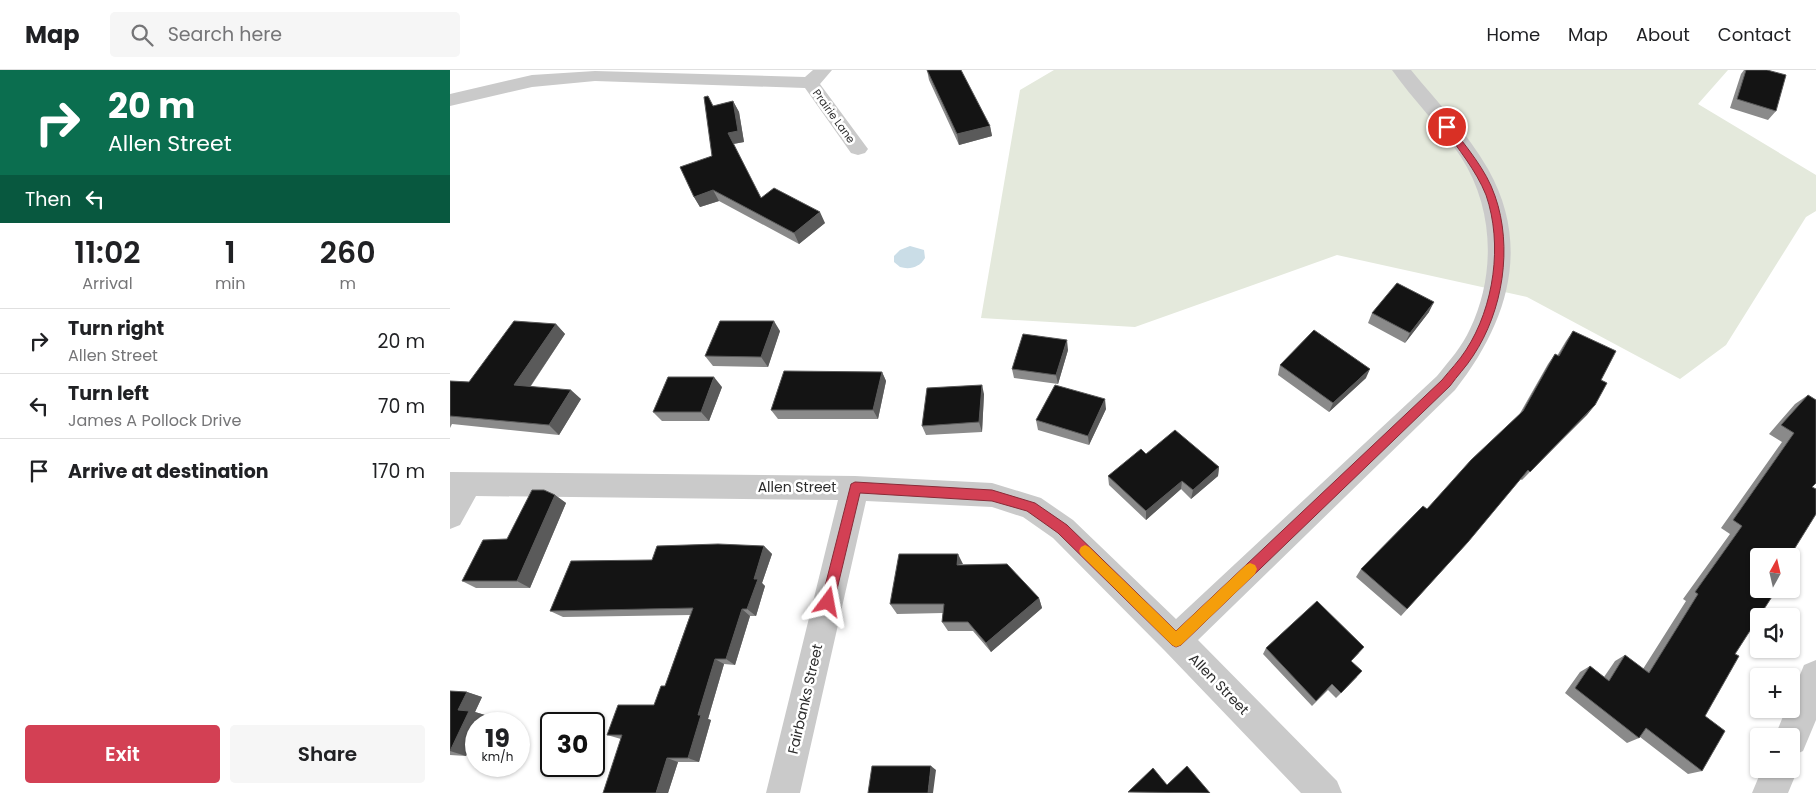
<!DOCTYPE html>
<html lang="en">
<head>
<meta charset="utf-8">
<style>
  :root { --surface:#fff; --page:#f6f6f6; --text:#202124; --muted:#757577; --line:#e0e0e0; --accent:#d34054 }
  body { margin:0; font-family:Poppins,sans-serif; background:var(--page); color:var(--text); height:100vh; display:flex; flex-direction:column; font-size:19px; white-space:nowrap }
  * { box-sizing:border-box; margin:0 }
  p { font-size:16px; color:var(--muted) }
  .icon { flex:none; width:28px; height:28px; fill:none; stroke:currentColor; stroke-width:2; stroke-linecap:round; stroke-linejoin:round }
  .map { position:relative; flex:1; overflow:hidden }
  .sheet { display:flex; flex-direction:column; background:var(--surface); width:450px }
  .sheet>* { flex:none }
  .hud { background:#0b6e4f; color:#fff; overflow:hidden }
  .needle { width:32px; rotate:8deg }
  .buttons { position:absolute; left:1300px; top:478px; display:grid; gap:10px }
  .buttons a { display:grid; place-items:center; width:50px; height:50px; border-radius:5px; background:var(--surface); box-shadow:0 1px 4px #0004; font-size:25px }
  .speed { position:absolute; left:15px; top:642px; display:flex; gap:10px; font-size:25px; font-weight:700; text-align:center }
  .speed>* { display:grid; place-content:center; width:65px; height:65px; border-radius:50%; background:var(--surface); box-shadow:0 1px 4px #0004; line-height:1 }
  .speed small { font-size:12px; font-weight:400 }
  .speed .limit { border:2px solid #111; border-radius:8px; background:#fff; color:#111 }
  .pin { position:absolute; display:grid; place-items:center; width:42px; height:42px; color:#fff; margin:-21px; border:2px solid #fff; border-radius:50%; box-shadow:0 1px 5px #0007 }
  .me { position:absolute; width:55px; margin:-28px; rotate:13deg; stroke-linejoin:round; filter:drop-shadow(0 0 4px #0008) }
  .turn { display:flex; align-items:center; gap:18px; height:105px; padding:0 25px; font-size:22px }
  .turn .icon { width:65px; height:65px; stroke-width:2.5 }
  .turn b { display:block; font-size:35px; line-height:42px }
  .then { display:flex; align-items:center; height:48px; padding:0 25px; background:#0003; gap:10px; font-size:19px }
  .eta { display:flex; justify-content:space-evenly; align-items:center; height:85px; text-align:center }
  .eta b { font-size:30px; font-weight:600; line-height:35px }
  .cta { display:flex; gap:10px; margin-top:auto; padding:10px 25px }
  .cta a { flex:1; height:58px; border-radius:5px; background:var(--accent); color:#fff; font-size:20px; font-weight:600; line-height:58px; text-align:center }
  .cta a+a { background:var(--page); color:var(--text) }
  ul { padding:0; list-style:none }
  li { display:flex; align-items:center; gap:15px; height:65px; padding:0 25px; border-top:1px solid var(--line) }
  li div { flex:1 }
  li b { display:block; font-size:19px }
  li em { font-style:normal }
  header { display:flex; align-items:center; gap:30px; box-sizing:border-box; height:70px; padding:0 25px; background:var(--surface); border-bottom:1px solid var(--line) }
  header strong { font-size:24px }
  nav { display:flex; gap:28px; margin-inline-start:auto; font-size:18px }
  .search { width:350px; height:45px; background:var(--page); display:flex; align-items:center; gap:12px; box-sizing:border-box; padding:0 18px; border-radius:5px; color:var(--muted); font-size:19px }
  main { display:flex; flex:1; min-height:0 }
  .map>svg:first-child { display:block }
  .green { fill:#e4e9dc }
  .water { fill:#cadde7 }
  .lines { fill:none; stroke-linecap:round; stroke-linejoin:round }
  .minor { fill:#cacaca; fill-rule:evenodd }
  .tertiary { fill:#cacaca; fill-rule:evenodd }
  .wall { fill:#8a8a8a }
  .shaded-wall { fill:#5a5a5a }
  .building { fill:#141414; stroke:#5a5a5a }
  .route { fill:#d34054; stroke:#892a37 }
  .slow { fill:#f59e0b }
  .labels { text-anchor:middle; stroke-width:5; stroke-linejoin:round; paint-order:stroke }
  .far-street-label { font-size:11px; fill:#2d2d2d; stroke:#fff }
  .street-label { font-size:14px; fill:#2d2d2d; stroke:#fff }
</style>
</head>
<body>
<header>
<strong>Map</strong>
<div class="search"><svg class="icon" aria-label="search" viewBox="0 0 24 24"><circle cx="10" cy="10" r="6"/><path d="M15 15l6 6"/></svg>Search here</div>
<nav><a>Home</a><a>Map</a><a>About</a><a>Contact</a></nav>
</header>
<main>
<section class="sheet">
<div class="hud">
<div class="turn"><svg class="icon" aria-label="right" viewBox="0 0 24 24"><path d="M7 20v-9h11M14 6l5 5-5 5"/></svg><div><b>20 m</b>Allen Street</div></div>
<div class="then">Then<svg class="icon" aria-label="left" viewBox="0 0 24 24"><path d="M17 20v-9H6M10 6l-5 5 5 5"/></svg></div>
</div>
<div class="eta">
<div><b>11:02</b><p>Arrival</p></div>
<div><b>1</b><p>min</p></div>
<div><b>260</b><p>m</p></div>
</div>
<ul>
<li><svg class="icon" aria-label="right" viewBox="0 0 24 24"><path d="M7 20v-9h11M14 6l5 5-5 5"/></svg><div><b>Turn right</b><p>Allen Street</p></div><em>20 m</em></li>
<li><svg class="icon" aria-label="left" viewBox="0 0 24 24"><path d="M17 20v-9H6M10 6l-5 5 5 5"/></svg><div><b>Turn left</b><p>James A Pollock Drive</p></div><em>70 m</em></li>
<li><svg class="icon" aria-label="arrive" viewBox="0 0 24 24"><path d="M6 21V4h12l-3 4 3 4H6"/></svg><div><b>Arrive at destination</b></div><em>170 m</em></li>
</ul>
<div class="cta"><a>Exit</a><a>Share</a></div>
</section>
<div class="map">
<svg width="1366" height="723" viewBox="0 0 1366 723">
  <rect width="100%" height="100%" fill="#fff"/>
  <path class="green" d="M 604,0 L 1278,0 L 1248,34 L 1366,105 L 1366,141 L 1356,147 L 1276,275 L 1230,309 L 1077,227 L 887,185 L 685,257 L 531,248 L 570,20 Z"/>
  <path class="water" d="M 460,176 L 474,180 L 475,188 C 470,197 460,200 450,197 L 444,192 L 444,186 L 450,180 Z"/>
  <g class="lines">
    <path class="minor" d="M 363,0 L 382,0 L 370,14 L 418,79 L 415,83 L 408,85 L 401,83 L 355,18 L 145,11 L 82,17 L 0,36 L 0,24 L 82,5 L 145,1 L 355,7 Z
      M 942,0 L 961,0 C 987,32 1017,62 1038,99 C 1082,177 1057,254 1005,320 L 748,570 L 887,711 L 892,723 L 851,723 L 715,581 L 603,468 L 573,447 L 542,437 L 416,431 L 350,723 L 316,723 L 388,430 L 26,426 L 10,455 L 0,459 L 0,402 L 405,406 L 542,413 L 591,428 L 623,450 L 726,549 L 987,306 C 999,291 1012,277 1020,259 C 1046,205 1044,138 1011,87 C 990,56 963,30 942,0 Z"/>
    <path class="tertiary" d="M 1366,590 L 1366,650 L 1353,681 L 1342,686 L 1348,699 L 1338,723 L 1302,723 L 1312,699 L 1341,699 L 1341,666 L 1325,666 L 1336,639 L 1341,639 L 1341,627 L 1354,595 Z"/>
  </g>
  <path class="wall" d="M 477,0 L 540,56 L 542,66 L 509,75 L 479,10 Z
    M 1294,0 L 1317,0 L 1326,41 L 1318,50 L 1280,38 L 1291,4 Z
    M 283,31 L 289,42 L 294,72 L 283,74 L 311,128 L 375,153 L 349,174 L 269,131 L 250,137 L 244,127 L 262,86 L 263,36 Z
    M 979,242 L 955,273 L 918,253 L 922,243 Z
    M 106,254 L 115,264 L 81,316 L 131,329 L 109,365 L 2,354 L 0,358 L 0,311 L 19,312 Z
    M 330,261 L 318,297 L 263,296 L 255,286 Z
    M 1123,261 L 1151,310 L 1145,335 L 1072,410 L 1070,409 L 1018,472 L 951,546 L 906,507 L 911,499 L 977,439 L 1069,345 L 1098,294 L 1105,284 L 1107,286 L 1116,271 Z
    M 618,280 L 608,314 L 564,308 L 562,299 Z
    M 830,295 L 916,308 L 879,342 L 828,305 Z
    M 432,302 L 436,311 L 428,349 L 328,349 L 321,340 Z
    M 272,317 L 259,351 L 212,351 L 203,342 Z
    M 534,324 L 532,362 L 476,365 L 472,356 Z
    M 1358,325 L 1309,486 L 1285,584 L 1255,646 L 1252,701 L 1238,704 L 1190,667 L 1189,668 L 1177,673 L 1115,623 L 1130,602 L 1140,596 L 1154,607 L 1165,591 L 1175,585 L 1193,599 L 1236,531 L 1233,529 L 1280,464 L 1271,458 L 1332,372 L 1319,364 L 1345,334 Z
    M 656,339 L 639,375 L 588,360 L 586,350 Z
    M 696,384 L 769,397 L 768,406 L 741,429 L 731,419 L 696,450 L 659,415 L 658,406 Z
    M 105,425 L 116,433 L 80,518 L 26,518 L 12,511 Z
    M 314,476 L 322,484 L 312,513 L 315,516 L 306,546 L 300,546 L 285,595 L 274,594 L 258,649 L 261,650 L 249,692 L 228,692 L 218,723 L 171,669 L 157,665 L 204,635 L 215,616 L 240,545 L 113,547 L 100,541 L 202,490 Z
    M 513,495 L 589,528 L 592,538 L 541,582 L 523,561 L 498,561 L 492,552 L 493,543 L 447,544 L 440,534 Z
    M 816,578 L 909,583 L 901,591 L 907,607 L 886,628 L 878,620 L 862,636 L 813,584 Z
    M 0,621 L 17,622 L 32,627 L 25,642 L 35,645 L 31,654 L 26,654 L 16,686 L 0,685 Z"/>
  <path class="shaded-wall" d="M 283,31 L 289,42 L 294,72 L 283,74 L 278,63 Z
    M 540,56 L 542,66 L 509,75 L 507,64 Z
    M 263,120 L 269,131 L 250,137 L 244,127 Z
    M 370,142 L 375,153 L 349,174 L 344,163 Z
    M 984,232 L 979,242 L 955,273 L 960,263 Z
    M 324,251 L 330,261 L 318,297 L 311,287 Z
    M 106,254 L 115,264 L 75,324 L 64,315 Z
    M 617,270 L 618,280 L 608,314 L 606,305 Z
    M 920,299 L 916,308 L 879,342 L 883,333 Z
    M 432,302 L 436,311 L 428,349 L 423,340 Z
    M 264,307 L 272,317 L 259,351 L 251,342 Z
    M 532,315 L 534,324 L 532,362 L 529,352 Z
    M 121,320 L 131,329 L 109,365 L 99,355 Z
    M 655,329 L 656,339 L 639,375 L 638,366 Z
    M 1145,335 L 1137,345 L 1072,410 L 1080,402 Z
    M 769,397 L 768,406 L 741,429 L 743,420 Z
    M 732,411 L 731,419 L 696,450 L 696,441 Z
    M 105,425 L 116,433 L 80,518 L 67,511 Z
    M 314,476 L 322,484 L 312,513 L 315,516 L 306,546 L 297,539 L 304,509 Z
    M 508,484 L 513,494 L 507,495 Z
    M 589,528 L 592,538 L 541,582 L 536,573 Z
    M 292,539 L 300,546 L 285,595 L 276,589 Z
    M 265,589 L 274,594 L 258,649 L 261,650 L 249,692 L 238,688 L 248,645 Z
    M 17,622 L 32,627 L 25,642 L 35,645 L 31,654 L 26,654 L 26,664 L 16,686 L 0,681 L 8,640 Z
    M 217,688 L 228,692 L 218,723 L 206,723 Z
    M 481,696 L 486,700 L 483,723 L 478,723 Z"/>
  <path class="building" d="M 477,0 L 511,0 L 540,56 L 507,64 Z
    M 1296,0 L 1317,0 L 1336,5 L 1326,41 L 1287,29 Z
    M 258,26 L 263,36 L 283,31 L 288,61 L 278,63 L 311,128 L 324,118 L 370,142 L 344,163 L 263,120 L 244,127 L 230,97 L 262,86 L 254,27 Z
    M 947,213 L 984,232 L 960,263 L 922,243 Z
    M 64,251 L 106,254 L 64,315 L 121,320 L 99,355 L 0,346 L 0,311 L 19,312 Z
    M 270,251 L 324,251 L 311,287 L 255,286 Z
    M 864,260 L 920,299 L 883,333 L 830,295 Z
    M 1123,261 L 1166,281 L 1151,310 L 1157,313 L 1145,335 L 1080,402 L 1078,400 L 1018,472 L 957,539 L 911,499 L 973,436 L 977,439 L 1021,390 L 1073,341 L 1105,284 L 1109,286 Z
    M 573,264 L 617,270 L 606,305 L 562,299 Z
    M 334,301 L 432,302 L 423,340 L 321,340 Z
    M 218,307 L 264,307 L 251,342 L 203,342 Z
    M 532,315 L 529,352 L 472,356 L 477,318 Z
    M 605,315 L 655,329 L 638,366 L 586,350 Z
    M 1358,325 L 1366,330 L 1366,413 L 1362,417 L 1366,419 L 1366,444 L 1340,486 L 1309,486 L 1309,519 L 1321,519 L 1325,522 L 1285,584 L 1289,586 L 1255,646 L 1275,661 L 1252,701 L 1196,658 L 1189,668 L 1125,618 L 1140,596 L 1159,611 L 1175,585 L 1199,603 L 1248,524 L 1245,522 L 1292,456 L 1283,450 L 1344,363 L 1331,355 Z
    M 725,360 L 769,397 L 743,420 L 732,411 L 696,441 L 658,406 L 691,379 L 696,384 Z
    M 82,420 L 94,420 L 105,425 L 67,511 L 12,511 L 33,470 L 57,469 Z
    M 268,474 L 314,476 L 304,509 L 308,509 L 297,539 L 292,539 L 276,589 L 265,589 L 248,645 L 251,645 L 238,688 L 217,688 L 206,723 L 153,723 L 172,665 L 157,665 L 168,635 L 204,635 L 211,616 L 215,616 L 243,538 L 100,541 L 121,491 L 202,490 L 207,476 Z
    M 449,484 L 508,484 L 507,495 L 557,494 L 589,528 L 536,573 L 518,552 L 492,552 L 494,534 L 440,534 Z
    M 867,531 L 914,577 L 901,591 L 912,601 L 891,623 L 882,614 L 866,631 L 816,578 Z
    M 0,621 L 17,622 L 8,640 L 19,641 L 0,681 Z
    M 422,696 L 481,696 L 478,723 L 418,723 Z
    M 737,696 L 760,723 L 678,722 L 703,698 L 717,715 Z"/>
  <path class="route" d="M 997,54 L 1000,55 C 1016,77 1036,99 1045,126 C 1063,177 1053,241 1023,286 C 1016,297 1007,306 1000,316 L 731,575 L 726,577 L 722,575 L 608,463 L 577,441 L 542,431 L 410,423 L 384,532 L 382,537 L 378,538 L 373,537 L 371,532 L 401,414 L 405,412 L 542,420 L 585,433 L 617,455 L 726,561 L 992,310 C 1000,300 1009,291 1016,280 C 1044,237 1053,174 1036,125 C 1026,100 1008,79 993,57 Z"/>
  <path class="slow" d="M 635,475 L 639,477 L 726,561 L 796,495 L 800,493 L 805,495 L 807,499 L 805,504 L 731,575 L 726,577 L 722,575 L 631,485 L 629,481 L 631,477 Z"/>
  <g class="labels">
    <g class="far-street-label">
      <text transform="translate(384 46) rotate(54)" y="4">Prairie Lane</text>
    </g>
    <g class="street-label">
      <text x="347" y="422">Allen Street</text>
      <text transform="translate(769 614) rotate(46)" y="5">Allen Street</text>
      <text transform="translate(355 629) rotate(-77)" y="5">Fairbanks Street</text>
    </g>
  </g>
</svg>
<div class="buttons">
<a><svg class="needle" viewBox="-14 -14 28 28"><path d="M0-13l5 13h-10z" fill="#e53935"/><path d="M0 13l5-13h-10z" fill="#757577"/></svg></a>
<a><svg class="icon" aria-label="sound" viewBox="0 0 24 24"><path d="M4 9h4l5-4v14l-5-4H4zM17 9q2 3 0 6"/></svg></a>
<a>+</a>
<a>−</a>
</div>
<div class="speed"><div>19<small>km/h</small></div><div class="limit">30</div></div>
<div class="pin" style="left:997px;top:57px;background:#d93025"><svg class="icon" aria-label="arrive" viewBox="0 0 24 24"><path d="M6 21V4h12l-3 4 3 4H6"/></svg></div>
<svg class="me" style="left:378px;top:532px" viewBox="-20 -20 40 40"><path d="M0-17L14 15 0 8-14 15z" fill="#d34054" stroke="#fff" stroke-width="4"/></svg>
</div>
</main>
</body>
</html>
